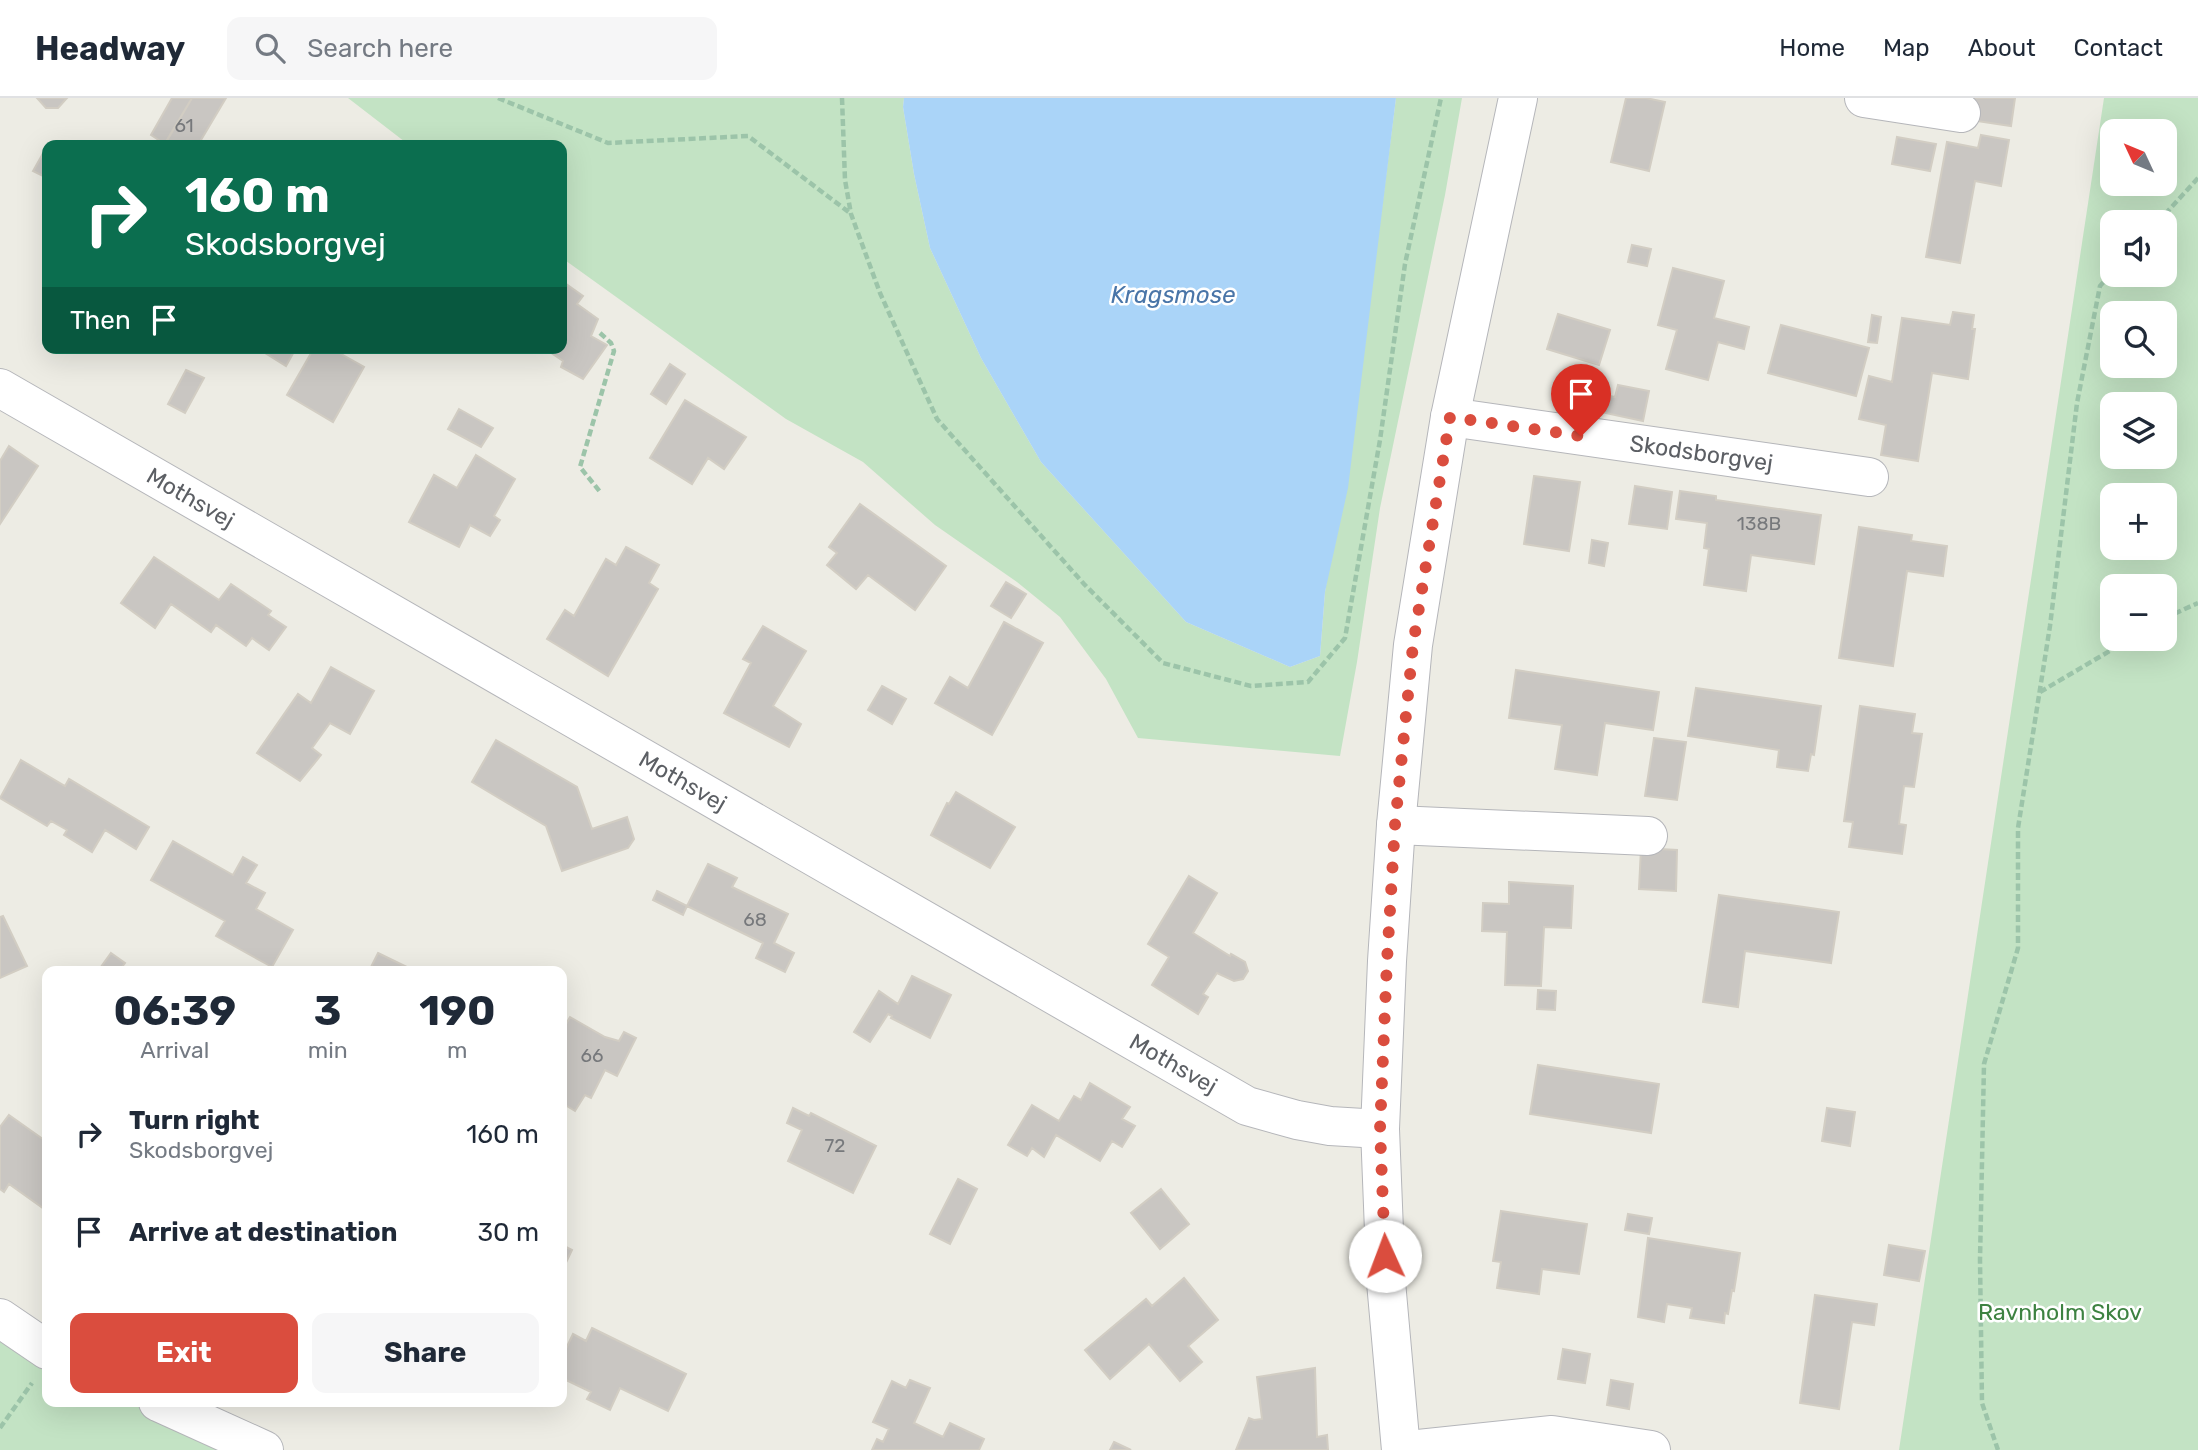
<!DOCTYPE html>
<html lang="en">
<head>
<meta charset="utf-8">
<style>
  :root { --surface:#fff; --page:#f6f6f7; --text:#1f2937; --muted:#747a83; --line:#e0e1e3; --accent:#da4d3e }
  body { margin:0; font-family:Rubik,sans-serif; background:var(--page); color:var(--text); height:100vh; display:flex; flex-direction:column; font-size:26px; white-space:nowrap }
  * { box-sizing:border-box; margin:0 }
  p { font-size:23px; color:var(--muted) }
  .icon { flex:none; width:38px; height:38px; fill:none; stroke:currentColor; stroke-width:2; stroke-linecap:round; stroke-linejoin:round }
  .map { position:relative; flex:1; overflow:hidden }
  .drawer { position:absolute; left:42px; top:868px; width:525px; height:441px; display:flex; flex-direction:column; background:var(--surface); border-radius:14px; box-shadow:0 7px 28px #0002 }
  .drawer>* { flex:none }
  .banner { position:absolute; left:42px; top:42px; width:525px; height:214px; border-radius:14px; box-shadow:0 7px 28px #0002; background:#0b6e4f; color:#fff; overflow:hidden }
  .needle { width:46px; rotate:314deg }
  .fabs { position:absolute; left:2100px; top:21px; display:grid; gap:14px }
  .fabs a { display:grid; place-items:center; width:77px; height:77px; border-radius:14px; background:var(--surface); box-shadow:0 7px 28px #0002; font-size:35px }
  .pin { position:absolute; display:grid; place-items:center; width:60px; height:60px; color:#fff; margin:-72px -30px; border-radius:50% 50% 50% 0; rotate:-45deg; box-shadow:0 0 7px #0007 }
  .pin .icon { rotate:45deg }
  .me { position:absolute; width:77px; margin:-38px; rotate:358deg; stroke-linejoin:round; filter:drop-shadow(0 0 5px #0008) }
  .turn { display:flex; align-items:center; gap:24px; height:147px; padding:0 28px; font-size:32px }
  .turn .icon { width:91px; height:91px; stroke-width:2.5 }
  .turn b { display:block; font-size:49px; line-height:60px }
  .then { display:flex; align-items:center; height:66px; padding:0 28px; background:#0003; gap:14px; font-size:26px }
  .eta { display:flex; justify-content:space-evenly; align-items:center; height:119px; text-align:center }
  .eta b { font-size:42px; font-weight:700; line-height:49px }
  .button { display:flex; gap:14px; margin-top:auto; padding:14px 28px }
  .button a { flex:1; height:80px; border-radius:14px; background:var(--accent); color:#fff; font-size:28px; font-weight:700; line-height:80px; text-align:center }
  .button a+a { background:var(--page); color:var(--text) }
  ul { padding:0; list-style:none }
  li { display:flex; align-items:center; gap:21px; height:98px; padding:0 28px }
  li div { flex:1 }
  li b { display:block; font-size:26px }
  li em { font-style:normal }
  header { display:flex; align-items:center; gap:42px; box-sizing:border-box; height:98px; padding:0 35px; background:var(--surface); border-bottom:2px solid var(--line) }
  header strong { font-size:33px }
  nav { display:flex; gap:38px; margin-inline-start:auto; font-size:24px }
  .search { width:490px; height:63px; background:var(--page); display:flex; align-items:center; gap:18px; box-sizing:border-box; padding:0 24px; border-radius:14px; color:var(--muted); font-size:26px }
  .map>svg:first-child { display:block }
  .green { fill:#c3e3c4; fill-rule:evenodd }
  .water { fill:#aad4f8 }
  .building { fill:#c9c6c2; stroke:#d2cdc3; stroke-width:2 }
  .lines { fill:none; stroke-linecap:round; stroke-linejoin:round }
  .minor-casing { stroke:#b5b6ba; stroke-width:40 }
  .tertiary-casing { stroke:#b5b6ba; stroke-width:40 }
  .path { stroke:#9cc4a9; stroke-width:4.5; stroke-dasharray:7 3.5; stroke-linecap:butt }
  .minor { stroke:#fff; stroke-width:38 }
  .tertiary { stroke:#fff; stroke-width:38 }
  .route { stroke:#da4d3e; stroke-width:12; stroke-dasharray:0 21.6 }
  .labels { text-anchor:middle; stroke-width:5; stroke-linejoin:round; paint-order:stroke }
  .number-label { font-size:19px; fill:#77797c }
  .street-label { font-size:23px; fill:#5c5f64; stroke:#fff }
  .park-label { font-size:23px; fill:#3d8241; stroke:#fff }
  .water-label { font-size:24px; font-style:italic; fill:#4975a8; stroke:#fff }
</style>
</head>
<body>
<header>
<strong>Headway</strong>
<div class="search"><svg class="icon" aria-label="search" viewBox="0 0 24 24"><circle cx="10" cy="10" r="6"/><path d="M15 15l6 6"/></svg>Search here</div>
<nav><a>Home</a><a>Map</a><a>About</a><a>Contact</a></nav>
</header>
<div class="map">
<svg width="2198" height="1352" viewBox="0 0 2198 1352">
  <rect width="100%" height="100%" fill="#edece4"/>
  <path class="green" d="M 348,0 L 904,0 L 903,9 L 914,76 L 930,150 L 981,260 L 1041,364 L 1186,524 L 1290,569 L 1320,558 L 1325,494 L 1371,195 L 1396,0 L 1462,0 L 1445,97 L 1380,410 L 1357,564 L 1340,658 L 1138,640 L 1106,581 L 1060,519 L 1017,484 L 935,427 L 863,364 L 786,321 L 562,160 L 562,47 L 409,47 Z
    M 2104,0 L 2198,0 L 2198,1352 L 1899,1352 ZM 2112,33 L 2165,33 L 2165,86 L 2112,86 ZM 2112,124 L 2165,124 L 2165,177 L 2112,177 ZM 2112,215 L 2165,215 L 2165,268 L 2112,268 ZM 2112,306 L 2165,306 L 2165,359 L 2112,359 ZM 2112,397 L 2165,397 L 2165,450 L 2112,450 ZM 2112,488 L 2165,488 L 2165,541 L 2112,541 Z
    M 0,1221 L 47,1252 L 47,1304 L 150,1304 L 248,1352 L 0,1352 Z"/>
  <path class="water" d="M 904,0 L 1396,0 L 1348,390 L 1325,494 L 1320,558 L 1290,569 L 1186,524 L 1041,364 L 981,260 L 930,150 L 914,76 L 903,9 Z"/>
  <path class="building" d="M 37,0 L 67,0 L 58,10 L 46,10 Z
    M 172,0 L 192,0 L 165,46 L 151,37 Z
    M 192,0 L 226,0 L 198,47 L 164,47 Z
    M 1626,0 L 1646,0 L 1665,4 L 1649,73 L 1611,64 Z
    M 1973,0 L 2015,0 L 2011,28 L 1970,22 Z
    M 1981,37 L 2009,42 L 2001,88 L 1975,83 L 1960,165 L 1926,159 L 1947,44 L 1978,50 Z
    M 1897,39 L 1936,46 L 1930,73 L 1892,66 Z
    M 46,50 L 47,50 L 47,80 L 33,73 Z
    M 1632,147 L 1651,151 L 1647,168 L 1628,164 Z
    M 1673,170 L 1724,183 L 1714,220 L 1749,229 L 1744,251 L 1718,244 L 1708,282 L 1666,271 L 1677,232 L 1658,227 Z
    M 562,183 L 583,198 L 577,206 L 598,221 L 591,238 L 607,247 L 583,281 L 561,269 L 563,263 L 544,250 L 562,250 Z
    M 1953,214 L 1974,217 L 1972,231 L 1975,231 L 1968,281 L 1932,275 L 1918,363 L 1881,357 L 1886,327 L 1859,321 L 1869,278 L 1892,284 L 1902,220 L 1950,227 Z
    M 1558,216 L 1610,232 L 1599,267 L 1547,251 Z
    M 1872,217 L 1881,219 L 1877,245 L 1868,244 Z
    M 1781,227 L 1869,250 L 1856,298 L 1768,275 Z
    M 268,250 L 296,250 L 286,268 L 265,255 Z
    M 314,250 L 324,250 L 332,255 L 334,252 L 364,269 L 333,324 L 287,297 Z
    M 670,266 L 685,276 L 666,306 L 651,296 Z
    M 186,272 L 204,280 L 185,315 L 168,306 Z
    M 1618,287 L 1649,293 L 1643,323 L 1601,314 L 1604,297 L 1615,299 Z
    M 685,302 L 746,339 L 724,371 L 708,360 L 692,386 L 650,360 Z
    M 459,311 L 493,330 L 481,349 L 448,331 Z
    M 9,348 L 38,368 L 0,426 L 0,363 Z
    M 476,357 L 515,381 L 494,418 L 500,422 L 490,438 L 470,427 L 459,449 L 409,424 L 434,377 L 457,390 Z
    M 1534,378 L 1580,384 L 1569,453 L 1524,446 Z
    M 1635,388 L 1672,394 L 1667,431 L 1629,426 Z
    M 1680,393 L 1716,398 L 1716,402 L 1821,417 L 1814,466 L 1751,457 L 1746,493 L 1704,487 L 1709,451 L 1704,450 L 1707,425 L 1676,421 Z
    M 860,406 L 946,468 L 915,512 L 868,477 L 856,491 L 827,467 L 837,455 L 829,449 Z
    M 1859,429 L 1912,437 L 1911,443 L 1947,448 L 1943,478 L 1907,473 L 1893,568 L 1839,560 Z
    M 1592,442 L 1608,445 L 1604,468 L 1589,465 Z
    M 626,449 L 659,467 L 649,485 L 658,491 L 608,578 L 547,541 L 565,512 L 574,518 L 606,461 L 616,467 Z
    M 154,459 L 219,502 L 231,486 L 271,513 L 268,517 L 286,529 L 269,552 L 252,540 L 246,548 L 216,527 L 211,534 L 171,506 L 155,530 L 121,505 Z
    M 1006,484 L 1026,496 L 1011,520 L 991,508 Z
    M 1004,524 L 1043,545 L 992,637 L 935,605 L 950,579 L 968,590 Z
    M 763,528 L 806,553 L 773,608 L 801,626 L 789,649 L 724,615 L 751,565 L 743,561 Z
    M 331,569 L 374,593 L 350,636 L 330,625 L 312,650 L 321,657 L 300,683 L 257,655 L 298,596 L 311,605 Z
    M 1516,572 L 1659,594 L 1653,632 L 1605,625 L 1597,677 L 1555,671 L 1562,627 L 1509,620 Z
    M 882,588 L 906,601 L 892,626 L 868,612 Z
    M 1696,590 L 1821,608 L 1814,657 L 1811,656 L 1808,673 L 1777,669 L 1779,652 L 1688,638 Z
    M 1860,608 L 1915,616 L 1912,635 L 1922,636 L 1914,689 L 1904,688 L 1899,726 L 1906,727 L 1902,756 L 1849,749 L 1853,724 L 1844,723 Z
    M 1654,640 L 1686,644 L 1677,702 L 1645,698 Z
    M 496,642 L 577,689 L 592,731 L 627,719 L 634,741 L 628,750 L 562,773 L 546,728 L 472,684 Z
    M 21,662 L 65,688 L 69,681 L 149,729 L 136,751 L 105,732 L 92,754 L 64,737 L 67,732 L 51,723 L 47,728 L 0,700 Z
    M 956,694 L 1015,729 L 990,770 L 931,737 L 947,705 L 949,706 Z
    M 173,743 L 233,777 L 243,759 L 257,767 L 246,785 L 265,795 L 256,811 L 293,832 L 272,869 L 216,838 L 225,823 L 151,782 Z
    M 1641,750 L 1677,752 L 1676,793 L 1639,791 Z
    M 708,766 L 737,780 L 732,789 L 788,816 L 774,845 L 794,855 L 785,874 L 756,860 L 763,845 L 687,808 Z
    M 1189,778 L 1217,795 L 1193,835 L 1230,858 L 1231,856 L 1245,864 L 1248,873 L 1243,881 L 1234,883 L 1217,875 L 1203,896 L 1208,899 L 1198,916 L 1152,887 L 1169,859 L 1148,846 Z
    M 1509,784 L 1573,788 L 1571,830 L 1544,829 L 1541,888 L 1505,887 L 1507,834 L 1482,833 L 1483,805 L 1509,806 Z
    M 657,793 L 687,808 L 683,817 L 653,802 Z
    M 1719,797 L 1839,814 L 1831,865 L 1745,853 L 1738,909 L 1703,904 Z
    M 3,818 L 27,868 L 0,880 L 0,819 Z
    M 111,855 L 125,865 L 119,873 L 98,873 Z
    M 378,855 L 415,873 L 369,873 Z
    M 912,878 L 951,897 L 930,940 L 891,920 L 892,918 L 888,916 L 870,944 L 854,934 L 879,893 L 898,906 Z
    M 1538,892 L 1556,893 L 1555,912 L 1537,911 Z
    M 570,919 L 605,939 L 619,943 L 624,934 L 636,940 L 617,978 L 605,972 L 591,1000 L 585,997 L 575,1013 L 562,1005 L 562,933 Z
    M 1538,967 L 1659,986 L 1651,1035 L 1530,1016 Z
    M 1090,985 L 1130,1009 L 1122,1021 L 1135,1028 L 1122,1049 L 1112,1043 L 1100,1063 L 1056,1037 L 1044,1059 L 1032,1050 L 1027,1058 L 1008,1047 L 1032,1007 L 1059,1023 L 1074,998 L 1081,1002 Z
    M 793,1010 L 809,1018 L 811,1015 L 876,1048 L 853,1095 L 788,1063 L 802,1032 L 787,1025 Z
    M 1827,1010 L 1855,1014 L 1850,1048 L 1822,1043 Z
    M 9,1017 L 47,1044 L 47,1113 L 9,1086 L 4,1094 L 0,1091 L 0,1029 Z
    M 958,1081 L 977,1091 L 950,1146 L 930,1136 Z
    M 1161,1091 L 1189,1126 L 1160,1151 L 1131,1115 Z
    M 1501,1113 L 1587,1126 L 1579,1176 L 1542,1171 L 1539,1196 L 1497,1190 L 1501,1164 L 1493,1163 Z
    M 1628,1116 L 1652,1120 L 1649,1136 L 1625,1132 Z
    M 1648,1140 L 1740,1155 L 1734,1193 L 1732,1192 L 1728,1216 L 1725,1215 L 1724,1225 L 1690,1220 L 1692,1210 L 1667,1206 L 1664,1224 L 1638,1219 Z
    M 562,1147 L 572,1152 L 562,1173 Z
    M 1889,1147 L 1925,1153 L 1919,1183 L 1884,1177 Z
    M 1184,1180 L 1218,1222 L 1188,1248 L 1202,1264 L 1180,1283 L 1149,1246 L 1110,1281 L 1085,1252 L 1146,1201 L 1152,1208 Z
    M 1815,1197 L 1877,1206 L 1874,1227 L 1852,1224 L 1839,1311 L 1800,1305 Z
    M 592,1230 L 686,1276 L 668,1313 L 620,1290 L 610,1312 L 587,1301 L 591,1294 L 562,1280 L 562,1259 L 573,1236 L 586,1243 Z
    M 1563,1251 L 1590,1256 L 1585,1285 L 1558,1281 Z
    M 1315,1270 L 1317,1339 L 1327,1337 L 1328,1352 L 1236,1352 L 1249,1320 L 1254,1322 L 1262,1321 L 1257,1279 Z
    M 910,1282 L 930,1290 L 914,1325 L 943,1339 L 950,1325 L 984,1341 L 979,1352 L 872,1352 L 877,1341 L 883,1344 L 889,1331 L 873,1324 L 892,1283 L 906,1290 Z
    M 1611,1282 L 1633,1286 L 1629,1311 L 1607,1307 Z
    M 1114,1344 L 1131,1352 L 1110,1352 Z"/>
  <g class="lines">
    <g class="minor-casing">
      <g id="minor">
        <path d="M 1864,0 L 1961,15"/>
        <path id="s1" d="M 0,290 L 1247,1008 L 1297,1022 L 1330,1028 L 1380,1031"/>
        <path id="s2" d="M 1450,319 L 1869,379"/>
        <path d="M 1396,727 L 1648,738"/>
        <path d="M 0,1220 L 47,1252"/>
        <path d="M 158,1304 L 264,1352"/>
        <path d="M 1409,1352 L 1552,1337 L 1651,1352"/>
      </g>
    </g>
    <g class="tertiary-casing">
      <path id="tertiary" d="M 1401,1352 L 1386,1184 L 1380,1031 L 1387,863 L 1396,727 L 1413,547 L 1450,319 L 1518,0"/>
    </g>
    <path class="path" d="M 498,0 L 608,45 L 748,38 L 850,115
      M 842,0 L 845,82 L 851,116 L 880,195 L 937,321 L 1084,486 L 1163,565 L 1251,588 L 1308,584 L 1345,540 L 1380,342 L 1405,166 L 1441,0
      M 2158,124 L 2198,80
      M 600,235 L 611,245 L 614,253 L 580,369 L 601,395
      M 2165,520 L 2198,505
      M 2040,594 L 2130,541
      M 0,1330 L 32,1285
      M 1998,1352 L 1982,1305 L 1980,1162 L 1984,966 L 2018,850 L 2018,730 L 2050,528 L 2077,305 L 2100,188 L 2112,175"/>
    <use href="#minor" class="minor"/>
    <use href="#tertiary" class="tertiary"/>
  </g>
  <g class="lines">
    <path class="route" d="M 1385,1158 L 1380,1031 L 1387,863 L 1395,727 L 1413,547 L 1450,319 L 1581,338"/>
  </g>
  <g class="labels">
    <g class="number-label">
      <text x="184" y="34">61</text>
      <text x="1759" y="432">138B</text>
      <text x="755" y="828">68</text>
      <text x="592" y="964">66</text>
      <text x="835" y="1054">72</text>
    </g>
    <g class="street-label">
      <text dy="8" stroke="none"><textPath href="#s2" startOffset="254">Skodsborgvej</textPath></text>
      <text dy="8" stroke="none"><textPath href="#s1" startOffset="220">Mothsvej</textPath></text>
      <text dy="8" stroke="none"><textPath href="#s1" startOffset="788">Mothsvej</textPath></text>
      <text dy="8" stroke="none"><textPath href="#s1" startOffset="1354">Mothsvej</textPath></text>
    </g>
    <g class="park-label">
      <text x="2060" y="1222">Ravnholm Skov</text>
    </g>
    <g class="water-label">
      <text x="1173" y="205">Kragsmose</text>
    </g>
  </g>
</svg>
<div class="fabs">
<a><svg class="needle" viewBox="-14 -14 28 28"><path d="M0-13l5 13h-10z" fill="#e53935"/><path d="M0 13l5-13h-10z" fill="#747a83"/></svg></a>
<a><svg class="icon" aria-label="sound" viewBox="0 0 24 24"><path d="M4 9h4l5-4v14l-5-4H4zM17 9q2 3 0 6"/></svg></a>
<a><svg class="icon" aria-label="search" viewBox="0 0 24 24"><circle cx="10" cy="10" r="6"/><path d="M15 15l6 6"/></svg></a>
<a><svg class="icon" aria-label="layers" viewBox="0 0 24 24"><path d="M12 4l9 5-9 5-9-5zM3 14l9 5 9-5"/></svg></a>
<a>+</a>
<a>−</a>
</div>
<div class="pin" style="left:1581px;top:338px;background:#d93025"><svg class="icon" aria-label="arrive" viewBox="0 0 24 24"><path d="M6 21V4h12l-3 4 3 4H6"/></svg></div>
<svg class="me" style="left:1385px;top:1158px" viewBox="-20 -20 40 40"><circle r="19" fill="#fff"/><path d="M0-13L10 11 0 6-10 11z" fill="#da4d3e"/></svg>
<div class="banner">
<div class="turn"><svg class="icon" aria-label="right" viewBox="0 0 24 24"><path d="M7 20v-9h11M14 6l5 5-5 5"/></svg><div><b>160 m</b>Skodsborgvej</div></div>
<div class="then">Then<svg class="icon" aria-label="arrive" viewBox="0 0 24 24"><path d="M6 21V4h12l-3 4 3 4H6"/></svg></div>
</div>
<section class="drawer">
<div class="eta">
<div><b>06:39</b><p>Arrival</p></div>
<div><b>3</b><p>min</p></div>
<div><b>190</b><p>m</p></div>
</div>
<ul>
<li><svg class="icon" aria-label="right" viewBox="0 0 24 24"><path d="M7 20v-9h11M14 6l5 5-5 5"/></svg><div><b>Turn right</b><p>Skodsborgvej</p></div><em>160 m</em></li>
<li><svg class="icon" aria-label="arrive" viewBox="0 0 24 24"><path d="M6 21V4h12l-3 4 3 4H6"/></svg><div><b>Arrive at destination</b></div><em>30 m</em></li>
</ul>
<div class="button"><a>Exit</a><a>Share</a></div>
</section>
</div>
</body>
</html>
